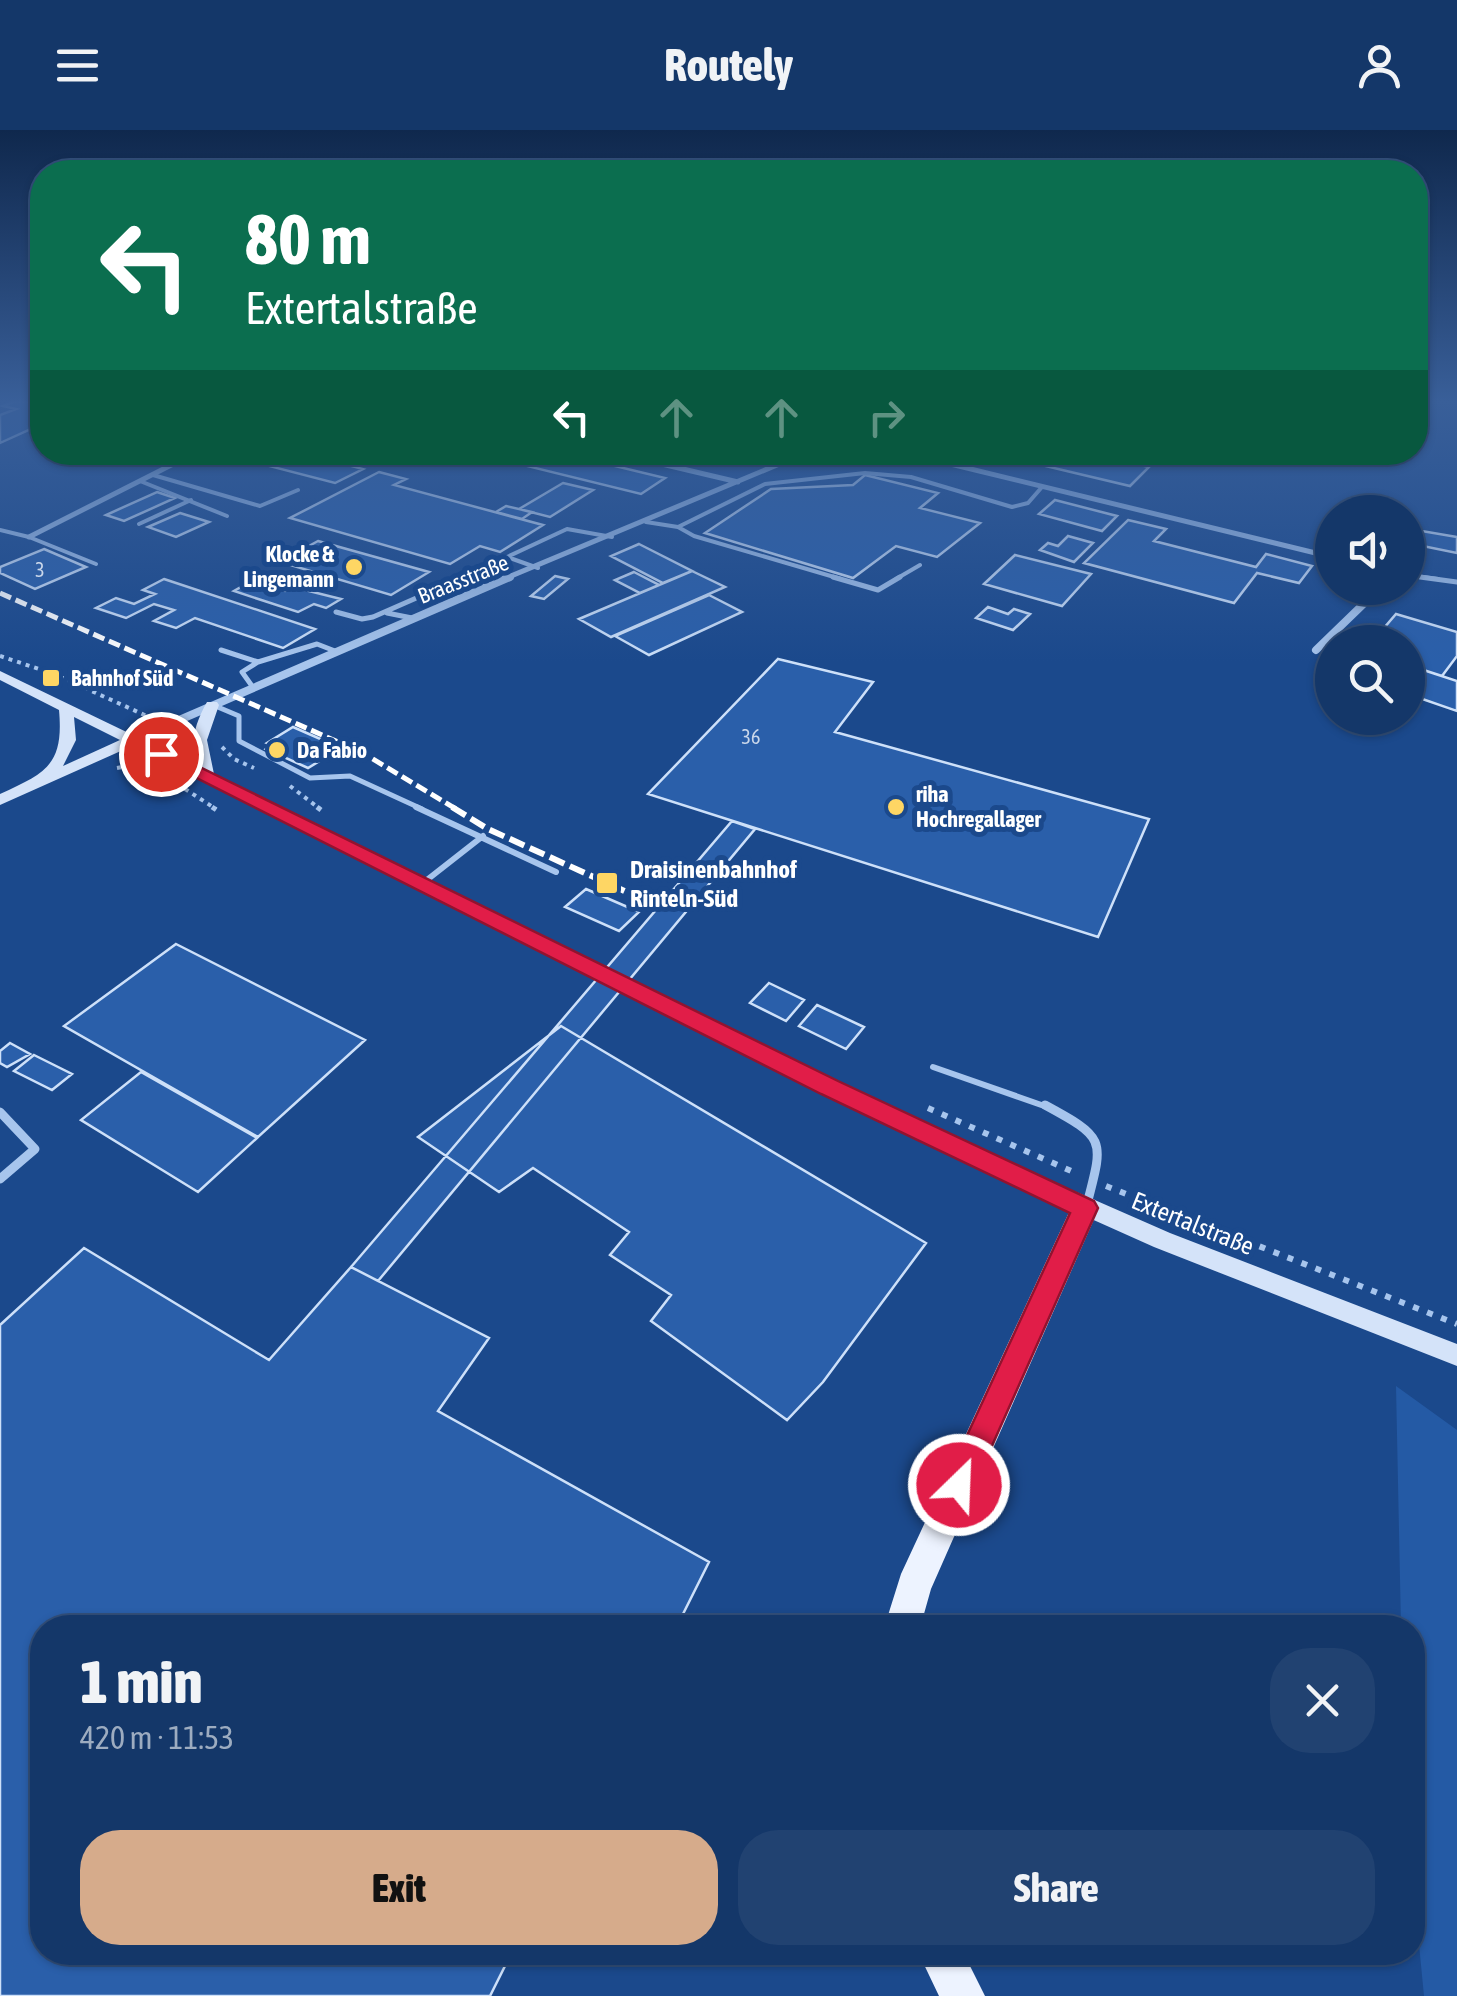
<!DOCTYPE html>
<html lang="en">
<head>
<meta charset="utf-8">
<style>
  :root { --surface:#143769; --page:#214271; --text:#f1f3f6; --muted:#9dacc0; --line:#33517d; --accent:#d6ab8b }
  body { margin:0; font-family:"Asap Condensed",sans-serif; background:var(--page); color:var(--text); height:100vh; display:flex; flex-direction:column; font-size:38px; white-space:nowrap }
  * { box-sizing:border-box; margin:0 }
  p { font-size:32px; color:var(--muted) }
  .icon { flex:none; width:55px; height:55px; fill:none; stroke:currentColor; stroke-width:2; stroke-linecap:round; stroke-linejoin:round }
  .map { position:relative; flex:1; overflow:hidden }
  .side { position:absolute; left:30px; top:1485px; width:1395px; height:350px; display:flex; flex-direction:column; background:var(--surface); border-radius:40px; box-shadow:0 2px 8px #0004,0 0 0 2px var(--line) }
  .side>* { flex:none }
  .guide { position:absolute; left:30px; top:30px; width:1398px; height:305px; border-radius:40px; box-shadow:0 2px 8px #0004,0 0 0 2px var(--line); background:#0b6e4f; color:#fff; overflow:hidden }
  .controls { position:absolute; left:1315px; top:365px; display:grid; gap:20px }
  .controls a { display:grid; place-items:center; width:110px; height:110px; border-radius:50%; background:var(--surface); box-shadow:0 2px 8px #0004,0 0 0 2px var(--line); font-size:50px }
  .pin { position:absolute; display:grid; place-items:center; width:85px; height:85px; color:#fff; margin:-42px; border:5px solid #fff; border-radius:50%; box-shadow:0 2px 10px #0007 }
  .me { position:absolute; width:110px; margin:-55px; rotate:24deg; stroke-linejoin:round; filter:drop-shadow(0 0 8px #0008) }
  .turn { display:flex; align-items:center; gap:35px; height:210px; padding:0 50px; font-size:45px }
  .turn .icon { width:130px; height:130px; stroke-width:2.5 }
  .turn b { display:block; font-size:70px; line-height:85px }
  .lanes { display:flex; align-items:center; height:95px; padding:0 50px; background:#0003; justify-content:center; gap:50px; direction:ltr }
  .lanes .off { opacity:.35 }
  .round { display:grid; place-items:center; flex:none; width:105px; height:105px; border-radius:40px; background:var(--page) }
  .summary { display:flex; align-items:center; justify-content:space-between; height:170px; padding:0 50px }
  h1 { font-size:60px; font-weight:800; line-height:75px }
  .cta { display:flex; gap:20px; margin-top:auto; padding:20px 50px }
  .cta a { flex:1; height:115px; border-radius:40px; background:var(--accent); color:#111; font-size:40px; font-weight:800; line-height:115px; text-align:center }
  .cta a+a { background:var(--page); color:var(--text) }
  header { display:flex; justify-content:space-between; align-items:center; height:130px; padding:0 50px; background:var(--surface); font-size:45px; font-weight:800 }
  .map>svg:first-child { display:block }
  .green { fill:#245aa5 }
  .building { fill:#2a5faa; stroke:#cde0f9; stroke-width:2.5 }
  .lines { fill:none; stroke-linecap:round; stroke-linejoin:round }
  .path-far2 { stroke:#a7c5ed; stroke-width:4; stroke-dasharray:4 5; stroke-linecap:butt }
  .path-far1 { stroke:#a7c5ed; stroke-width:5; stroke-dasharray:5 6; stroke-linecap:butt }
  .path { stroke:#a7c5ed; stroke-width:6; stroke-dasharray:6 9; stroke-linecap:butt }
  .lane-far3 { stroke:#a7c5ed; stroke-width:4 }
  .lane-far2 { stroke:#a7c5ed; stroke-width:5 }
  .lane-far1 { stroke:#a7c5ed; stroke-width:6 }
  .lane { stroke:#a7c5ed; stroke-width:9 }
  .street-far1 { stroke:#a7c5ed; stroke-width:5 }
  .street { stroke:#a7c5ed; stroke-width:8 }
  .secondary { fill:#d4e3f9; fill-rule:evenodd }
  .primary { fill:#edf3ff; fill-rule:evenodd }
  .rail-far1 { stroke:#fff; stroke-width:5; stroke-dasharray:12 5; stroke-linecap:butt }
  .rail { stroke:#fff; stroke-width:6; stroke-dasharray:16 6; stroke-linecap:butt }
  .route { fill:#e11d48; stroke:#92132f; stroke-width:2.5 }
  .poi-dot { fill:#fed664; stroke:#1b498c; stroke-width:4 }
  .labels { text-anchor:middle; stroke-width:10; stroke-linejoin:round; paint-order:stroke }
  .number-label { font-size:20px; fill:#cad7ea }
  .far-poi-label { font-size:22px; font-weight:bold; fill:#fff; stroke:#1b498c; text-anchor:start }
  .far-street-label { font-size:22px; fill:#fff; stroke:#1b498c }
  .poi-label { font-size:25px; font-weight:bold; fill:#fff; stroke:#1b498c; text-anchor:start }
  .street-label { font-size:25px; fill:#fff; stroke:#1b498c }
</style>
</head>
<body>
<header><svg class="icon" aria-label="menu" viewBox="0 0 24 24"><path d="M4 6h16M4 12h16M4 18h16"/></svg>Routely<svg class="icon" aria-label="person" viewBox="0 0 24 24"><circle cx="12" cy="8" r="4"/><path d="M4 21q1-7 8-7t8 7"/></svg></header>
<div class="map">
<svg width="1457" height="1866" viewBox="0 0 1457 1866">
  <rect width="100%" height="100%" fill="#1b498c"/>
  <path class="green" d="M 1396,1256 L 1457,1300 L 1457,1866 L 1424,1866 L 1412,1742 L 1412,1498 L 1401,1497 Z"/>
  <path class="building" d="M 16,271 L 42,271 L 42,294 L 0,313 L 0,285 L 16,279 L 3,276 Z
    M 233,322 L 299,322 L 363,339 L 335,353 L 227,325 Z
    M 470,322 L 557,322 L 665,348 L 641,364 Z
    M 676,322 L 738,322 L 718,334 Z
    M 986,322 L 1084,322 L 1149,337 L 1130,356 Z
    M 1250,322 L 1304,322 L 1297,332 Z
    M 379,342 L 406,349 L 394,355 L 543,395 L 500,422 L 480,416 L 450,434 L 290,388 Z
    M 865,345 L 938,363 L 920,378 L 980,393 L 937,427 L 896,416 L 853,448 L 705,403 L 771,359 L 853,355 Z
    M 563,353 L 593,360 L 550,387 L 519,379 Z
    M 157,362 L 175,368 L 124,391 L 106,385 Z
    M 1055,370 L 1117,386 L 1102,401 L 1039,384 Z
    M 506,376 L 532,382 L 522,389 L 496,382 Z
    M 180,383 L 209,392 L 176,407 L 148,397 Z
    M 1128,390 L 1166,399 L 1154,411 L 1256,437 L 1266,424 L 1312,436 L 1299,453 L 1257,443 L 1234,473 L 1084,433 Z
    M 1410,399 L 1457,407 L 1457,423 L 1408,413 Z
    M 1068,406 L 1093,413 L 1074,432 L 1040,420 L 1048,413 L 1058,416 Z
    M 318,411 L 429,442 L 391,465 L 280,432 Z
    M 639,414 L 692,441 L 663,453 L 611,426 Z
    M 44,419 L 86,437 L 35,459 L 0,443 L 0,437 Z
    M 1015,425 L 1091,444 L 1062,476 L 984,454 Z
    M 692,441 L 725,457 L 611,507 L 579,489 Z
    M 634,442 L 659,455 L 640,463 L 615,450 Z
    M 555,446 L 568,449 L 544,469 L 531,466 Z
    M 164,449 L 315,499 L 283,518 L 195,488 L 176,498 L 154,491 L 174,480 L 154,474 L 126,488 L 96,478 L 116,468 L 134,474 L 155,464 L 143,460 Z
    M 253,450 L 285,461 L 293,457 L 341,469 L 326,478 L 314,474 L 298,482 L 234,461 Z
    M 709,465 L 742,482 L 649,525 L 615,506 Z
    M 988,477 L 1008,484 L 1014,479 L 1030,484 L 1013,500 L 976,488 Z
    M 1396,484 L 1457,502 L 1457,526 L 1442,546 L 1408,535 L 1408,512 L 1372,512 Z
    M 778,529 L 873,552 L 835,602 L 1149,689 L 1098,807 L 648,664 Z
    M 1408,535 L 1457,551 L 1457,581 L 1408,564 Z
    M 293,597 L 341,618 L 308,638 L 266,619 L 272,615 L 267,613 Z
    M 732,691 L 755,699 L 378,1151 L 351,1137 Z
    M 586,759 L 639,782 L 619,801 L 565,777 Z
    M 176,814 L 365,910 L 258,1007 L 64,896 Z
    M 769,853 L 804,870 L 786,891 L 750,873 Z
    M 817,875 L 864,897 L 846,919 L 799,896 Z
    M 561,896 L 926,1113 L 823,1252 L 787,1290 L 651,1191 L 671,1165 L 610,1125 L 629,1102 L 533,1038 L 499,1062 L 418,1007 Z
    M 10,913 L 30,924 L 7,937 L 0,933 L 0,921 Z
    M 34,925 L 72,944 L 52,960 L 14,941 Z
    M 141,942 L 257,1008 L 198,1062 L 81,990 Z
    M 84,1118 L 269,1230 L 351,1137 L 489,1208 L 438,1281 L 709,1432 L 676,1498 L 42,1498 L 42,1822 L 512,1822 L 490,1866 L 0,1866 L 0,1195 Z"/>
  <g class="lines">
    <path class="path-far2" d="M 0,526 L 54,544 L 149,587
      M 222,617 L 234,629 L 254,638
      M 117,638 L 141,634
      M 290,656 L 320,679
      M 185,659 L 216,679"/>
    <path class="path-far1" d="M 212,677 L 218,681
      M 317,677 L 321,680"/>
    <path class="path" d="M 928,978 L 1078,1044
      M 1106,1056 L 1457,1194"/>
    <path class="lane-far3" d="M 328,322 L 369,333
      M 782,322 L 796,327
      M 153,345 L 260,376 L 298,360
      M 140,351 L 227,386
      M 646,392 L 678,397 L 765,354 L 865,343 L 911,347 L 1012,377 L 1028,373 L 1042,357
      M 139,394 L 191,370
      M 678,397 L 694,406 L 841,449
      M 0,400 L 29,407 L 96,434
      M 510,428 L 538,438
      M 1408,445 L 1438,449
      M 466,449 L 462,448 L 567,399 L 612,407
      M 896,449 L 920,435"/>
    <path class="lane-far2" d="M 465,447 L 488,457
      M 833,447 L 878,460 L 900,447
      M 1420,447 L 1457,452
      M 336,482 L 362,489 L 373,487 L 462,448
      M 387,483 L 412,488
      M 221,520 L 258,532 L 317,514 L 335,521
      M 252,556 L 242,542 L 258,532
      M 213,575 L 239,586 L 239,611 L 310,648 L 350,646 L 422,679"/>
    <path class="lane-far1" d="M 416,677 L 556,742
      M 423,753 L 483,706
      M 933,937 L 1050,978"/>
    <path class="lane" d="M 1045,975 C 1106,1008 1104,1009 1087,1074
      M 0,982 L 35,1019 L 0,1049"/>
    <path class="street-far1" d="M 611,322 L 738,352
      M 901,322 L 1332,427
      M 29,407 L 197,322
      M 504,449 L 808,322"/>
    <path class="street" d="M 1316,520 L 1380,458
      M 133,610 L 510,447"/>
    <path class="secondary" d="M 0,541 L 195,635 C 190,612 195,593 207,572 L 217,572 L 219,575 L 207,610 L 214,644 L 967,1014 L 1170,1103 L 1457,1214 L 1457,1236 L 1154,1117 L 951,1026 L 132,616 L 0,675 L 0,664 C 46,643 64,635 59,580 L 0,550 ZM 74,587 L 120,610 L 63,636 L 76,610 Z"/>
    <path class="primary" d="M 1085,1066 L 1095,1070 L 1099,1078 L 931,1459 L 920,1498 L 884,1498 L 901,1444 L 1071,1078 L 1075,1070 Z
      M 918,1822 L 963,1822 L 985,1866 L 939,1866 Z"/>
    <path class="rail-far1" d="M 0,463 L 363,623 L 456,679"/>
    <path class="rail" d="M 452,677 L 488,699 L 651,773"/>
  </g>
  <linearGradient id="sky" x2="0" y2="1"><stop stop-color="#0f284d"/><stop offset="0.51" stop-color="#395f99"/><stop offset="1" stop-color="#395f99" stop-opacity="0"/></linearGradient>
  <rect width="1457" height="532" fill="url(#sky)"/>
  <path class="route" d="M 161,618 L 838,951 L 1094,1071 L 1098,1078 L 970,1365 L 959,1370 L 949,1365 L 944,1355 L 1070,1083 L 821,964 L 155,627 L 152,624 Z"/>
  <g class="poi-dot">
    <circle cx="354" cy="437" r="10"/>
    <rect x="41" y="538" width="20" height="20" rx="5"/>
    <circle cx="277" cy="620" r="10"/>
    <circle cx="896" cy="677" r="10"/>
    <rect x="595" y="741" width="24" height="24" rx="5"/>
  </g>
  <g class="labels">
    <g class="number-label">
      <text x="40" y="447">3</text>
      <text x="751" y="614">36</text>
    </g>
    <g class="far-poi-label">
      <text x="334" y="432" text-anchor="end">Klocke &amp;<tspan x="334" dy="25">Lingemann</tspan></text>
      <text x="71" y="556">Bahnhof Süd</text>
      <text x="297" y="628">Da Fabio</text>
      <text x="916" y="672">riha<tspan x="916" dy="25">Hochregallager</tspan></text>
    </g>
    <g class="far-street-label">
      <text transform="translate(463 449) rotate(-22)" y="8">Braasstraße</text>
    </g>
    <g class="poi-label">
      <text x="630" y="748">Draisinenbahnhof<tspan x="630" dy="29">Rinteln-Süd</tspan></text>
    </g>
    <g class="street-label">
      <text transform="translate(1193 1093) rotate(22)" y="9">Extertalstraße</text>
    </g>
  </g>
</svg>
<div class="controls">
<a><svg class="icon" aria-label="sound" viewBox="0 0 24 24"><path d="M4 9h4l5-4v14l-5-4H4zM17 9q2 3 0 6"/></svg></a>
<a><svg class="icon" aria-label="search" viewBox="0 0 24 24"><circle cx="10" cy="10" r="6"/><path d="M15 15l6 6"/></svg></a>
</div>
<div class="pin" style="left:161px;top:624px;background:#d93025"><svg class="icon" aria-label="arrive" viewBox="0 0 24 24"><path d="M6 21V4h12l-3 4 3 4H6"/></svg></div>
<svg class="me" style="left:959px;top:1355px" viewBox="-20 -20 40 40"><circle r="17" fill="#e11d48" stroke="#fff" stroke-width="3"/><path d="M0-11L8 9 0 5-8 9z" fill="#fff"/></svg>
<div class="guide">
<div class="turn"><svg class="icon" aria-label="left" viewBox="0 0 24 24"><path d="M17 20v-9H6M10 6l-5 5 5 5"/></svg><div><b>80 m</b>Extertalstraße</div></div>
<div class="lanes"><svg class="icon" aria-label="left" viewBox="0 0 24 24"><path d="M17 20v-9H6M10 6l-5 5 5 5"/></svg><svg class="icon off" aria-label="ahead" viewBox="0 0 24 24"><path d="M12 20V5M6 11l6-6 6 6"/></svg><svg class="icon off" aria-label="ahead" viewBox="0 0 24 24"><path d="M12 20V5M6 11l6-6 6 6"/></svg><svg class="icon off" aria-label="right" viewBox="0 0 24 24"><path d="M7 20v-9h11M14 6l5 5-5 5"/></svg></div>
</div>
<section class="side">
<div class="summary"><div><h1>1 min</h1><p>420 m · 11:53</p></div><a class="round"><svg class="icon" aria-label="close" viewBox="0 0 24 24"><path d="M6 6l12 12M18 6L6 18"/></svg></a></div>
<div class="cta"><a>Exit</a><a>Share</a></div>
</section>
</div>
</body>
</html>
